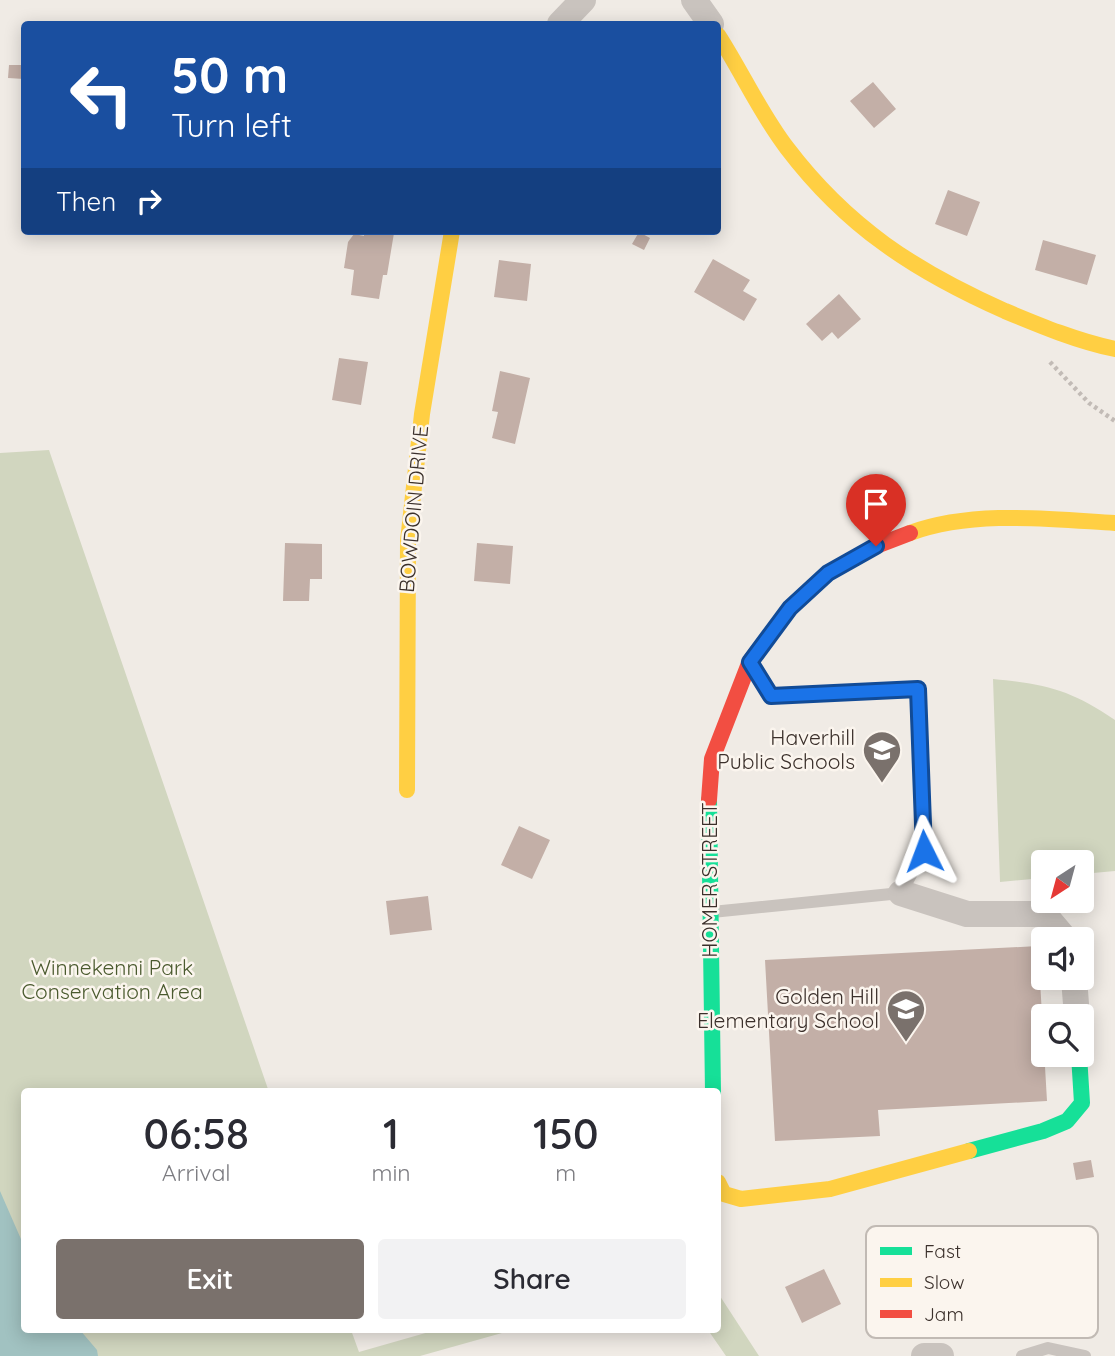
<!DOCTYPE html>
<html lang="en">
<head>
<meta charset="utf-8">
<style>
  :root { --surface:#fff; --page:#f2f2f3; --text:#2b2b33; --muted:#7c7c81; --accent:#7a716c }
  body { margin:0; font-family:Quicksand,sans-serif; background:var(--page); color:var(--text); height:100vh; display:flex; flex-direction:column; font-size:26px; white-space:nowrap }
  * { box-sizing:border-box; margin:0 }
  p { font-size:23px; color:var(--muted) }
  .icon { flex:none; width:38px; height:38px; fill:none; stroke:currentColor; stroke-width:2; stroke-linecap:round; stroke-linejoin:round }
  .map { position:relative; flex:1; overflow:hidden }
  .sheet { position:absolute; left:21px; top:1088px; width:700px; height:245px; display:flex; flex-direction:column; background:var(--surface); border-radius:7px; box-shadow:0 4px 18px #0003 }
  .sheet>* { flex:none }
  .hud { position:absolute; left:21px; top:21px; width:700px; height:214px; border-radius:7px; box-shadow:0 4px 18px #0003; background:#1a4fa0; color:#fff; overflow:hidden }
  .needle { width:46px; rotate:216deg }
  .fabs { position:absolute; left:1031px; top:850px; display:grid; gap:14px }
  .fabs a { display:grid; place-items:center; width:63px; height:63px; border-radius:7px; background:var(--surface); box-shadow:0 4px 18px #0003; font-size:35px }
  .pin { position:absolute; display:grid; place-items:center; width:60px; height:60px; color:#fff; margin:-72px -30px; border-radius:50% 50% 50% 0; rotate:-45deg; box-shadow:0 0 7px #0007 }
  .pin .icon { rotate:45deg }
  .me { position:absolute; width:77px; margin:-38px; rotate:357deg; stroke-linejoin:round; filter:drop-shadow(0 0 5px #0008) }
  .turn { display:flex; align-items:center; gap:24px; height:147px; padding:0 35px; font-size:32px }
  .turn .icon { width:91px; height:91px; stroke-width:2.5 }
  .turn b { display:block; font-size:49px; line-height:60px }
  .then { display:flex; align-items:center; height:66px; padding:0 35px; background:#0003; gap:14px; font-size:26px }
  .eta { display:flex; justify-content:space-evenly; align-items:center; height:119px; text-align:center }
  .eta b { font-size:42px; font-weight:600; line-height:49px }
  .cta { display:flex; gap:14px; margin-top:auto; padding:14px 35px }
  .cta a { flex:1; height:80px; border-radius:7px; background:var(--accent); color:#fff; font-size:28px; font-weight:600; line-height:80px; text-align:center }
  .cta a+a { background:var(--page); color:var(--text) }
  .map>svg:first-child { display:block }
  .green { fill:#d1d6bf }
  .water { fill:#a1c2c1 }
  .building { fill:#c3afa7 }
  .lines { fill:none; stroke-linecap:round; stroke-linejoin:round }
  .path { stroke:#c2bbb6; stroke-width:4.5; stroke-dasharray:3.5 3.5; stroke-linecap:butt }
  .lane { stroke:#c9c3be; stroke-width:12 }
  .street { stroke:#c9c3be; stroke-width:26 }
  .fast { stroke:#16e098; stroke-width:16 }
  .slow { stroke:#ffcf43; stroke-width:16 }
  .jam { stroke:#f24e42; stroke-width:16 }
  .route-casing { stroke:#114b97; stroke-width:18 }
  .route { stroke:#1a73e8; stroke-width:12 }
  .labels { text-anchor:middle; stroke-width:5; stroke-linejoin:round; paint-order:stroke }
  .street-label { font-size:21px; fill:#3b302b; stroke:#fbf5ee }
  .poi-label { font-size:21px; fill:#3b302b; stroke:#fbf5ee; text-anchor:end }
  .park-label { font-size:21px; fill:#4a5a2e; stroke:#fbf5ee }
  .key { fill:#fbf5ee; stroke:#c1bab4; stroke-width:2 }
  .key-label { font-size:19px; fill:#3b302b }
</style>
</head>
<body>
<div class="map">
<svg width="1115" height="1356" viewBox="0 0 1115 1356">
  <rect width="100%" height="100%" fill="#f0ebe5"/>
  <path class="green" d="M 49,450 L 269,1092 L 24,1092 L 24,1330 L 351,1330 L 359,1352 L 436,1330 L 513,1330 L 420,1356 L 0,1356 L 0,453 Z
    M 993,679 C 1046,684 1071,690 1115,720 L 1115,871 L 1082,874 L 1082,863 L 1043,863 L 1043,878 L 1000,882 Z
    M 718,1293 L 759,1356 L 726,1356 L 708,1330 L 718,1330 Z"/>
  <path class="water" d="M 0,1191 L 24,1246 L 24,1330 L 80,1330 L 97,1350 L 98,1356 L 0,1356 Z"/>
  <path class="building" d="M 9,65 L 24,65 L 24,79 L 8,78 Z
    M 873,82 L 896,109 L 874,128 L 850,101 Z
    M 948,190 L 980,202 L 967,236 L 935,224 Z
    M 364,231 L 394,233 L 387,275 L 383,275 L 379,299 L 351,295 L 354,270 L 344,268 L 348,242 L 354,234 L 364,236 Z
    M 639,232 L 650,238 L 644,250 L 632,244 Z
    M 1043,240 L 1096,255 L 1087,285 L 1035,270 Z
    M 713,259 L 750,280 L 743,291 L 757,299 L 744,321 L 694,292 Z
    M 499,260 L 531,264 L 527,301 L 494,297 Z
    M 839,294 L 861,319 L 838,339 L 832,332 L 822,341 L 806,324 Z
    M 339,358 L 368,362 L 361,405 L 332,400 Z
    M 500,371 L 530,378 L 515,444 L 492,438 L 498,412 L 492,411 Z
    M 285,543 L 322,544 L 322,579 L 310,579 L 309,601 L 283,601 Z
    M 477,543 L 513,546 L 510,584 L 474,581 Z
    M 519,826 L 550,840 L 532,879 L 501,865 Z
    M 428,896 L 432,930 L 390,935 L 386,901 Z
    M 1038,946 L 1047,1101 L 878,1110 L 880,1136 L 775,1141 L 765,960 Z
    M 1091,1160 L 1094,1177 L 1076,1180 L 1073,1163 Z
    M 824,1269 L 841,1304 L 802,1323 L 785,1287 Z"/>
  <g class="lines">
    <path class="path" d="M 1050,362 L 1089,403 L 1115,421"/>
    <path class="lane" d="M 712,912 L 901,893 L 924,851 L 918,689 L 771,696 L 753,668
      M 1022,1356 L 1048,1348 L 1085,1356"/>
    <path class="street" d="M 694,0 L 711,24
      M 560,24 L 583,0
      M 901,893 L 967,914 L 1044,914 L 1066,940
      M 1074,978 L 1077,1017
      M 924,1356 L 941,1356"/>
    <path class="fast" d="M 709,800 L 713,1092
      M 969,1151 L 1043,1131 L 1067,1121 L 1082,1103 L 1079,1055"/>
    <path class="slow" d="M 718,35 C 742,72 760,113 787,148 C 847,227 915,271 1005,311 C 1041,326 1077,341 1115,349
      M 910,533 C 973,510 1049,519 1115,523
      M 407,790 L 408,541 L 422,414 L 452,231
      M 718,1182 L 724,1194 L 741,1199 L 830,1189 L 969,1151"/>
    <path class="jam" d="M 709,800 L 712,759 L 750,661 L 790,608 L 828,573 L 876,546 L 910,533"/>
  </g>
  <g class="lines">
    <g class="route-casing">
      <path id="route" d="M 876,546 L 828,573 L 790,608 L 750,662 L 771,696 L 918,689 L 924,851"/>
    </g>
    <use href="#route" class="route"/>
  </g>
  <defs>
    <g id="school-pin" transform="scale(2.0125)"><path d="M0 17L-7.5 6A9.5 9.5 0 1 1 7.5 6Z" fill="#7a716c" stroke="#fbf5ee"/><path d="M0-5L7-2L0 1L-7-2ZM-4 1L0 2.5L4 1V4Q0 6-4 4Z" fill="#fff"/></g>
  </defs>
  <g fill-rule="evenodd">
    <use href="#school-pin" x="882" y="750"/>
    <use href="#school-pin" x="906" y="1009"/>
  </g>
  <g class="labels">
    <g class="street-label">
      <text transform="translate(414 509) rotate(-85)" y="7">BOWDOIN DRIVE</text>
      <text transform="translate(710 880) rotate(-90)" y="7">HOMER STREET</text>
    </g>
    <g class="poi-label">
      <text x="855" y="745">Haverhill<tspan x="855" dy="24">Public Schools</tspan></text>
      <text x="879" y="1004">Golden Hill<tspan x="879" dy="24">Elementary School</tspan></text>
    </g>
    <g class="park-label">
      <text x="112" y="975">Winnekenni Park<tspan x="112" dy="24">Conservation Area</tspan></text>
    </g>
  </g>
  <rect x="866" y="1226" width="232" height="112" rx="10" class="key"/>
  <rect x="880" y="1247" width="32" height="8" fill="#16e098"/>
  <rect x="880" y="1278" width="32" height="9" fill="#ffcf43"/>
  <rect x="880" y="1310" width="32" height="8" fill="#f24e42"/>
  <g class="key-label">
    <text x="924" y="1258">Fast</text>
    <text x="924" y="1289">Slow</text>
    <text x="924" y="1321">Jam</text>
  </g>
</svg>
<div class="fabs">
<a><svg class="needle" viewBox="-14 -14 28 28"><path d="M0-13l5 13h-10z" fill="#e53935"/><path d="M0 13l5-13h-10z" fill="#7c7c81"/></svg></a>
<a><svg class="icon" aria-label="sound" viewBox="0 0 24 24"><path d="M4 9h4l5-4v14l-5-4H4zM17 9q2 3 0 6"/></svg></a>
<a><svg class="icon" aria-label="search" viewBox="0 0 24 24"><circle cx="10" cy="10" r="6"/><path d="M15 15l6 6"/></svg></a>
</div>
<div class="pin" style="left:876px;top:546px;background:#d93025"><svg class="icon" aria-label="arrive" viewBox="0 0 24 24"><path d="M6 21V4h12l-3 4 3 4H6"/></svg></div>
<svg class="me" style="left:924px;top:851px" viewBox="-20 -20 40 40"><path d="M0-17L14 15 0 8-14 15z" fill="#1a73e8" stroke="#fff" stroke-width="4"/></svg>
<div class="hud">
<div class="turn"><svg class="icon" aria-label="left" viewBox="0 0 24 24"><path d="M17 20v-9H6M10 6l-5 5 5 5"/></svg><div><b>50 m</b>Turn left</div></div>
<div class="then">Then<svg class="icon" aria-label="right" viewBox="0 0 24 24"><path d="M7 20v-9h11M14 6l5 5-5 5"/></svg></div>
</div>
<section class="sheet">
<div class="eta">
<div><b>06:58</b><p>Arrival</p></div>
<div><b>1</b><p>min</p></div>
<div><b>150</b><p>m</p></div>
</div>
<div class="cta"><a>Exit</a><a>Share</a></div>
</section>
</div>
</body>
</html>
